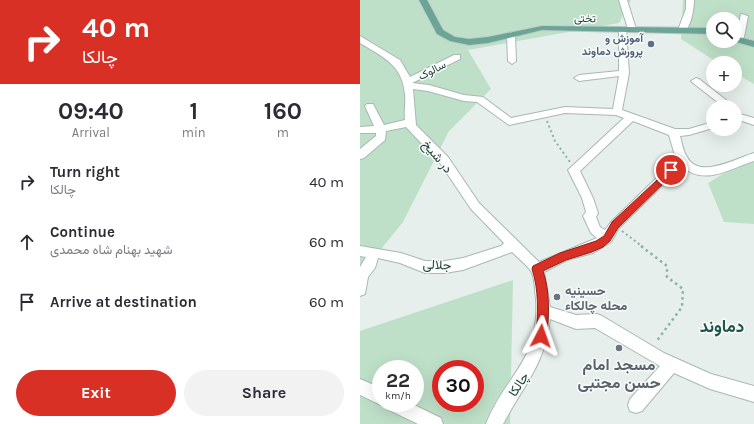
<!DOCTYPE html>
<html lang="en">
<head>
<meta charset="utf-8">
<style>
  :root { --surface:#fff; --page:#f2f2f3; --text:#2b2b33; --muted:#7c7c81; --accent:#d93025 }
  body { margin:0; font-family:Karla,Vazirmatn,sans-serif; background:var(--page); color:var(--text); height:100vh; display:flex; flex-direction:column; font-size:15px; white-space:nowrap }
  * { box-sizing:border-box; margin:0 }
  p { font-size:13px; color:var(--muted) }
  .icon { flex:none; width:22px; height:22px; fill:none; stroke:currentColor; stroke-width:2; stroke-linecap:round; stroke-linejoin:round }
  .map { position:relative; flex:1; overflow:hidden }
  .sheet { display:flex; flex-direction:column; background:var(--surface); width:360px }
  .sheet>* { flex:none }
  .hud { background:#d93025; color:#fff; overflow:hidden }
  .fabs { position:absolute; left:346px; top:12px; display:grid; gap:8px }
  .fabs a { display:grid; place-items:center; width:36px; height:36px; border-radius:50%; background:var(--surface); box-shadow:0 4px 16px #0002; font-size:20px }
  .speed { position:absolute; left:12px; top:360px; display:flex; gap:8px; font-size:20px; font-weight:700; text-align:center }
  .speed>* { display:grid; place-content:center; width:52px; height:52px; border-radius:50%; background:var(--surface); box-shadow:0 4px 16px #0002; line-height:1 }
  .speed small { font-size:10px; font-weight:400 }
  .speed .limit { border:6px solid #d22; background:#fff; color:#111 }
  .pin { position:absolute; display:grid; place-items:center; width:34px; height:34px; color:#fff; margin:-17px; border:2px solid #fff; border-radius:50%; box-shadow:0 1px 4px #0007 }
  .me { position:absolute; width:44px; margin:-22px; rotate:4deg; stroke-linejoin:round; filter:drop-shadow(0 0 3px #0008) }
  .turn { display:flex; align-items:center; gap:14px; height:84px; padding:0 16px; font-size:18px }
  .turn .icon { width:52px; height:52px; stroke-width:2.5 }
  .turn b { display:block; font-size:28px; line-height:34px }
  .eta { display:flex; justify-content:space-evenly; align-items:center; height:68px; text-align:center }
  .eta b { font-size:24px; font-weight:700; line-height:28px }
  .action { display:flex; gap:8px; margin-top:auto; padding:8px 16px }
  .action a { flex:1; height:46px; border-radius:24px; background:var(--accent); color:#fff; font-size:16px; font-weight:700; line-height:46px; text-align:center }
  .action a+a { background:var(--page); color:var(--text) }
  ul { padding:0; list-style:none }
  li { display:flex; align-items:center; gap:12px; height:60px; padding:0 16px }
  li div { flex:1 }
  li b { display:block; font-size:15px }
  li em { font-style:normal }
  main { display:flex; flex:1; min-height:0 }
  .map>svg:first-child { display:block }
  .green { fill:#bfe0c8; fill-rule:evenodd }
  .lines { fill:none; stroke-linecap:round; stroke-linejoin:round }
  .minor-casing { stroke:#a8b8b2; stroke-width:2 }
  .major-casing { stroke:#c2cac8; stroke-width:2 }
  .path-far1 { stroke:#86b3a5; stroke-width:2; stroke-dasharray:2 3; stroke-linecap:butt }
  .path { stroke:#86b3a5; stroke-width:2.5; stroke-dasharray:2.5 3.5; stroke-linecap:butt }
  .minor { fill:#fff; fill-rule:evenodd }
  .major { fill:#6aa596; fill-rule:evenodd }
  .route { fill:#d93025; stroke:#8d1f18 }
  .service-dot { fill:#5c6f8a; stroke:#f7fbf9; stroke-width:1.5 }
  .worship-dot { fill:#6b7280; stroke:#f7fbf9; stroke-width:1.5 }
  .labels { text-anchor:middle; stroke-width:3; stroke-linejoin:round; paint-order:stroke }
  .far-street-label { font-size:11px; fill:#24423a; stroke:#f7fbf9 }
  .far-service-label { font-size:11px; font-weight:bold; fill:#4e5e75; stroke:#f7fbf9; text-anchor:end }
  .street-label { font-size:13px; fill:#24423a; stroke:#f7fbf9 }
  .worship-label { font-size:13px; font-weight:bold; fill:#5b616d; stroke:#f7fbf9; text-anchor:start }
  .near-worship-label { font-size:16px; font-weight:bold; fill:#5b616d; stroke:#f7fbf9 }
  .district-label { font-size:17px; font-weight:bold; fill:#1f5548; stroke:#f7fbf9 }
</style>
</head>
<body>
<main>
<section class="sheet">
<div class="hud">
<div class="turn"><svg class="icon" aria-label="right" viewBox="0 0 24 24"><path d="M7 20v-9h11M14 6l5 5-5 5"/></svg><div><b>40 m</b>چالکا</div></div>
</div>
<div class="eta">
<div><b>09:40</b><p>Arrival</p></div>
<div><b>1</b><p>min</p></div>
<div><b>160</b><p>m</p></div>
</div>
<ul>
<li><svg class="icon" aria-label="right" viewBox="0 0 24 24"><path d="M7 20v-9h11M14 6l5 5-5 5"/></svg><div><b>Turn right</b><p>چالکا</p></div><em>40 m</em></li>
<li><svg class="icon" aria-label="ahead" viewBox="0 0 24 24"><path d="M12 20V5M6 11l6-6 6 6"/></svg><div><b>Continue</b><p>شهید بهنام شاه محمدی</p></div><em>60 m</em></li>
<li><svg class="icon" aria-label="arrive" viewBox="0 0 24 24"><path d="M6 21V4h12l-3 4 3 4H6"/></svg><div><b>Arrive at destination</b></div><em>60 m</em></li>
</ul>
<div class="action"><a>Exit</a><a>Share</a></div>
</section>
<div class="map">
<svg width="394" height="424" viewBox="0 0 394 424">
  <rect width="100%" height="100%" fill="#e6efeb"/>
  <path class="green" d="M 0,0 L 271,0 L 259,23 L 108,50 L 131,89 L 89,131 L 43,222 L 0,275 Z
    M 323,0 L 394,0 L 394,84 L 375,73 L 375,63 L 358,63 L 321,39 ZM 353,19 L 375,19 L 375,41 L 353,41 Z
    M 394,155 L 394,224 L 364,222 L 348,183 Z
    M 153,280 L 150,424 L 0,424 L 0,331 ZM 21,369 L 55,369 L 55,403 L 21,403 ZM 81,369 L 115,369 L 115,403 L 81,403 Z"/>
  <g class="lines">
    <g class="minor-casing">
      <path id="minor" d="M 259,0 L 267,0 L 276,29 L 275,31 L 272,31 L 268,29 Z
        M 326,0 L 334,0 C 334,8 331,30 322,33 L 318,30 L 326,9 Z
        M 381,14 L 388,16 L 384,37 L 380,40 L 376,37 Z
        M 259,27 L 262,27 L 266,29 L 269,73 L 262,110 L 315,129 L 329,129 L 353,122 L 353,128 L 329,135 L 320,136 C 322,143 323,151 327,157 C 339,180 377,158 394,153 L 394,161 C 371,168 344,187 322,166 L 259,228 L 251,242 L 233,253 L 207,260 L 184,272 L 190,307 L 216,315 L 237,314 L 242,316 L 304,353 L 351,374 L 394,386 L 394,402 L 350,389 L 314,373 L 282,411 L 276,413 L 270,411 L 268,405 L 270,399 L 300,366 L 235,328 L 216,329 L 190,319 C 185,365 163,386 143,424 L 126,424 C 146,374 180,361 176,299 C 175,291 175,278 171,271 C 166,264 158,258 152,252 L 103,270 L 85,273 L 65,273 L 40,263 L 18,258 L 15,268 L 8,277 L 5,294 L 0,296 L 0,267 L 6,257 L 0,256 L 0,246 L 41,253 L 65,261 L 85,261 L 103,258 L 141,246 L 144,243 L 111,209 L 80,163 L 46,127 L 26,131 L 25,140 L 4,158 L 0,159 L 0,149 L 16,136 L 16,133 L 0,133 L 0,127 L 14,126 L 5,106 L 7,104 L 13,104 L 24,125 L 45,120 C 44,111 46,103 45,95 C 43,65 23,57 0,43 L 0,36 L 40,60 L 50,77 L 94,55 L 100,55 L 100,59 L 52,83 L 69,85 L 104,95 L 123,97 L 151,118 L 205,107 L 253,109 L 259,76 L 219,81 L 214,78 L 219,75 L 259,71 ZM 53,89 L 68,91 L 104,101 L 117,102 L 149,125 L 205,113 L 256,115 L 264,118 L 208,170 L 222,198 L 226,212 L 223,216 L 231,233 L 237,238 L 179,262 L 119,203 L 88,157 L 56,125 ZM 273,121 L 309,135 L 316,159 L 251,222 L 245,230 L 240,227 L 236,217 L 238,213 L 233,198 L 220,171 Z
        M 151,32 L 155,35 L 156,61 L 152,64 L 148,61 L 147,35 Z
        M 336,78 L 339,79 L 375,107 L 364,107 L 333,83 L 331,81 Z
        M 380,114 L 394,118 L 394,125 L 379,120 L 375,121 L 375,115 Z
        M 0,379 L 21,388 L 21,403 L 50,403 L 81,418 L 83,424 L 58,424 L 27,409 L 25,403 L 21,405 L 0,395 Z"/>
    </g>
    <g class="major-casing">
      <path id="major" d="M 59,0 L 67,0 L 83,30 L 95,37 L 109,39 L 128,37 L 182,26 L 353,28 L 353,34 L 182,30 L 128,43 L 109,45 L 90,41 L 77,34 Z
        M 375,36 L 394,41 L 394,47 L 373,41 L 375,41 Z"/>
    </g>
    <path class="path-far1" d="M 187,121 L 195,141 L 210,162
      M 262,231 L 283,247"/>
    <path class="path" d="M 281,246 L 307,266 L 307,277 L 323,289 L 322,307 L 296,342"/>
    <use href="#minor" class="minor"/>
    <use href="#major" class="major"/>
  </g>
  <path class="route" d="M 311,167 L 315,170 L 314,173 L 258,228 L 250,241 L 243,247 L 232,252 L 206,260 L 183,271 C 190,291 189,314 187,336 L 185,339 L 181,341 L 177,339 L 176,336 C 178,313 179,290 172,269 L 173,266 L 200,253 L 236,241 L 244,236 L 252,222 Z"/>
  <circle class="service-dot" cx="291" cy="44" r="4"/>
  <g class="worship-dot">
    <circle cx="197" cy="297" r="4"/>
    <circle cx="259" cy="348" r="4"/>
  </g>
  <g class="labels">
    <g class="far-street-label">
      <text transform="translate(225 18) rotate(1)" y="4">تختی</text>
      <text transform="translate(72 70) rotate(-27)" y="4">سالوک</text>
    </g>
    <g class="far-service-label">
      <text x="283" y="42">آموزش و<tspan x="283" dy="13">پرورش دماوند</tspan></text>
    </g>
    <g class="street-label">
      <text transform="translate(78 156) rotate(50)" y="5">در شیخ</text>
      <text transform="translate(77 264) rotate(2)" y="5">جلالی</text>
      <text transform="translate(158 384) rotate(-57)" y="5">چالکا</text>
    </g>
    <g class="worship-label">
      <text x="205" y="295">حسینیه<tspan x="205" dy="15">محله چالکاء</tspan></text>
    </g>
    <g class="near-worship-label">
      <text x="259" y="370">مسجد امام<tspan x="259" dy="18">حسن مجتبی</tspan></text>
    </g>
    <g class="district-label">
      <text x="362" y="332">دماوند</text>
    </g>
  </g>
</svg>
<div class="fabs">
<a><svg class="icon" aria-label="search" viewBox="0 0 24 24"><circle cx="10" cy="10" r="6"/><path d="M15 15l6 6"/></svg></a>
<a>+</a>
<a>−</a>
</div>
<div class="speed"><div>22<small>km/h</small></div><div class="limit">30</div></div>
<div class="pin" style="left:311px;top:170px;background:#d93025"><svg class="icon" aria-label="arrive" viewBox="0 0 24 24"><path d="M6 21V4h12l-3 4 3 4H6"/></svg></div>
<svg class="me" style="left:181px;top:336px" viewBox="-20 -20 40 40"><path d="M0-17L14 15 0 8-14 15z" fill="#d93025" stroke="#fff" stroke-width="4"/></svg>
</div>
</main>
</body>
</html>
